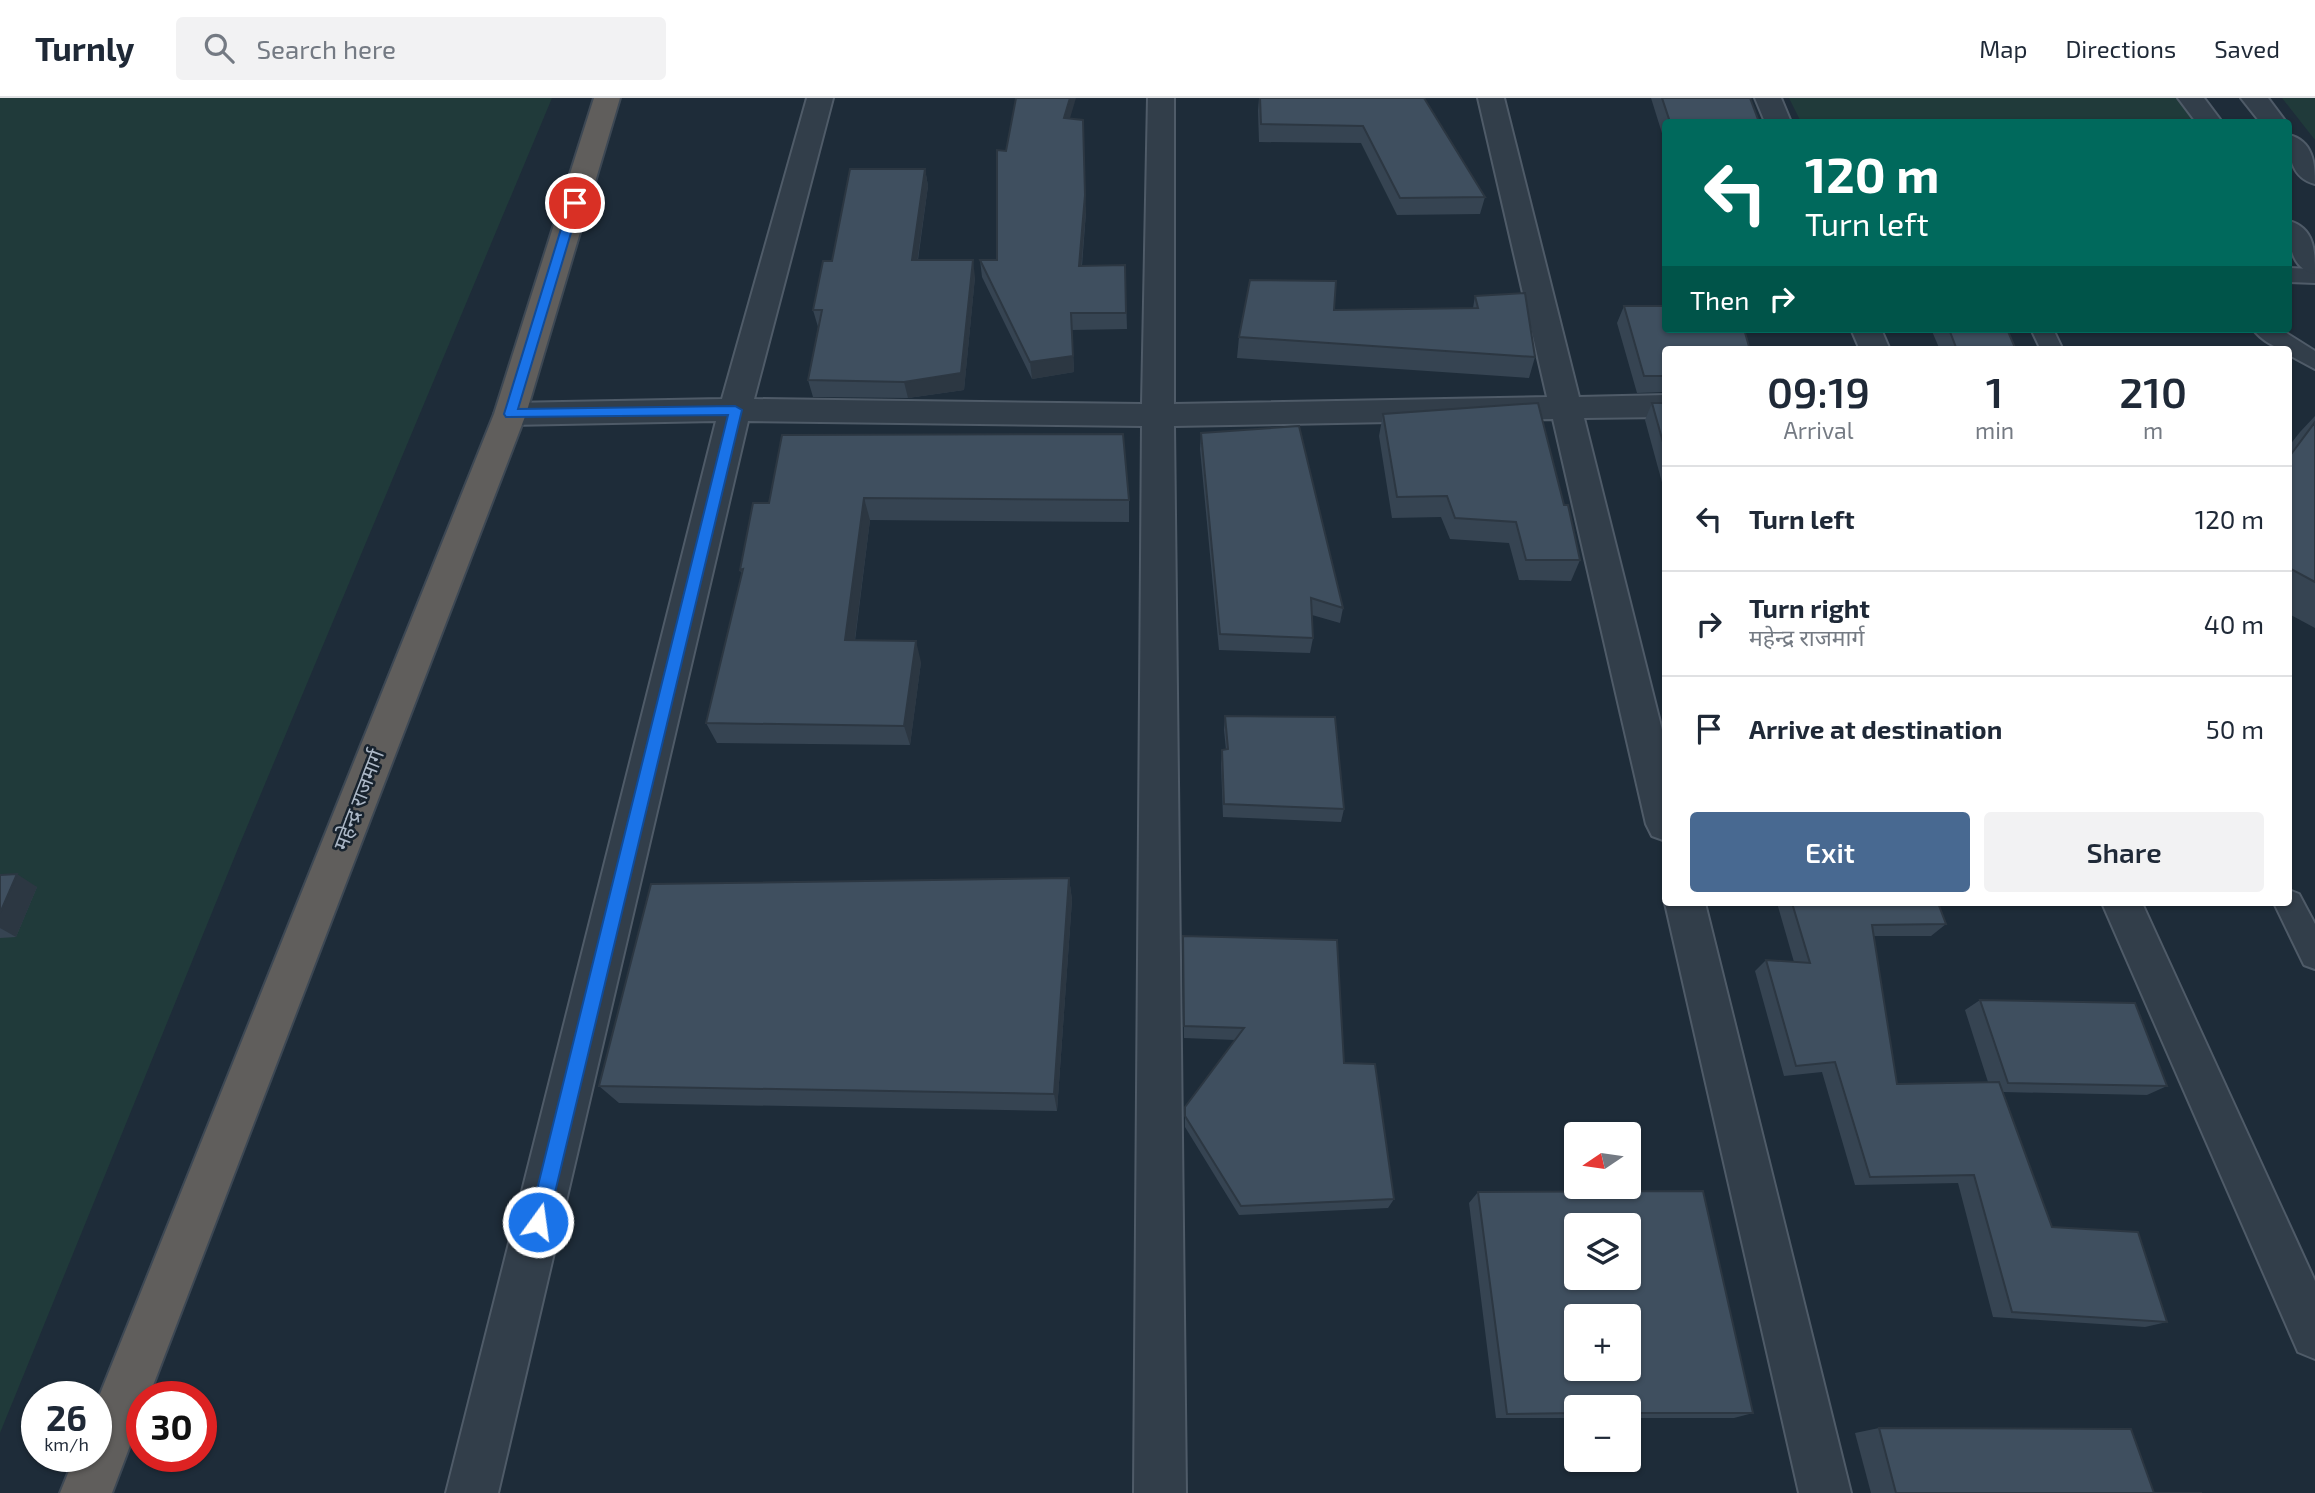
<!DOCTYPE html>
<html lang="en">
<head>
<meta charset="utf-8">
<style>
  :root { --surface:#fff; --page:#f2f2f3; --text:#1f2937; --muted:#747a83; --line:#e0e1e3; --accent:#486991 }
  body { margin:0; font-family:"Exo 2","Noto Sans Devanagari",sans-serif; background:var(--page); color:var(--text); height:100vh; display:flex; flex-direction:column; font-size:26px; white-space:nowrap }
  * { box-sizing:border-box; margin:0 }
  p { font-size:23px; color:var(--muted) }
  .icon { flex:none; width:38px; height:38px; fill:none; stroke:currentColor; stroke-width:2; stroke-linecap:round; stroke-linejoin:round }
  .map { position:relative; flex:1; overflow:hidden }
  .panel { position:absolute; left:1662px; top:248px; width:630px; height:560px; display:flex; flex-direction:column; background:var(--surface); border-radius:7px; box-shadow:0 2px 5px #0004 }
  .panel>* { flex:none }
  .banner { position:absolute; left:1662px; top:21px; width:630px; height:214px; border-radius:7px; box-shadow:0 2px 5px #0004; background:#00695c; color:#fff; overflow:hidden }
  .needle { width:46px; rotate:257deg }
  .tools { position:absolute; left:1564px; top:1024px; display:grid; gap:14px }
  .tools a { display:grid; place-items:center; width:77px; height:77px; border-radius:7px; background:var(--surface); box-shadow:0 2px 5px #0004; font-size:35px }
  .speed { position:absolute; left:21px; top:1283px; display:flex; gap:14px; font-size:35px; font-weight:700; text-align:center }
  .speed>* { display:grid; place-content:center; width:91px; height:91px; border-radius:50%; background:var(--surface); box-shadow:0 2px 5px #0004; line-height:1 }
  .speed small { font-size:18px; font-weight:400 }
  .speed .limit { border:10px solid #d22; background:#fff; color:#111 }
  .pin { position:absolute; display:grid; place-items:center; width:60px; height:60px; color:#fff; margin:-30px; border:4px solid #fff; border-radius:50%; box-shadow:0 2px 7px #0007 }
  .me { position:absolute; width:77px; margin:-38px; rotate:14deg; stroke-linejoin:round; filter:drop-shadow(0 0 5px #0008) }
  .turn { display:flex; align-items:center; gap:24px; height:147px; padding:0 28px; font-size:32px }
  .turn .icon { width:91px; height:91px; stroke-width:2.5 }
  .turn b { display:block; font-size:49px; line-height:60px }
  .then { display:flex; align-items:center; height:66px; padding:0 28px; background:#0003; gap:14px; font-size:26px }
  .eta { display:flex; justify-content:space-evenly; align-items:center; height:119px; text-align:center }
  .eta b { font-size:42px; font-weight:600; line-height:49px }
  .action { display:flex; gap:14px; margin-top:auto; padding:14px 28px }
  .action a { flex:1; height:80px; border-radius:7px; background:var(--accent); color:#fff; font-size:28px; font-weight:600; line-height:80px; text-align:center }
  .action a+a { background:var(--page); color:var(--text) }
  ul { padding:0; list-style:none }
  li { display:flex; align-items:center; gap:21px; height:105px; padding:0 28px; border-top:2px solid var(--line) }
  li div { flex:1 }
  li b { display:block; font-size:26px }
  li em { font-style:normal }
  header { display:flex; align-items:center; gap:42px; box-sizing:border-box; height:98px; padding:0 35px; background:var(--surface); border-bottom:2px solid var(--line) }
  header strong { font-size:33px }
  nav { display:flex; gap:38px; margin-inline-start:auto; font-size:24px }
  .search { width:490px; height:63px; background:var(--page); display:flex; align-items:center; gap:18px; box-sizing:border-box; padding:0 24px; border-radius:7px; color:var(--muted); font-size:26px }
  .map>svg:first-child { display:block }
  .green { fill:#203a3a }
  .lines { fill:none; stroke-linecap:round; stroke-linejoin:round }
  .service-casing { stroke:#4f5b68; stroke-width:4 }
  .minor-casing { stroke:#4f5b68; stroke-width:4 }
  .trunk-casing { stroke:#3d4854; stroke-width:4 }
  .service { fill:#323e4a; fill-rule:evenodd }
  .minor { fill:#323e4a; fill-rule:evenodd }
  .trunk { fill:#605e5c; fill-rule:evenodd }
  .wall { fill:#364452 }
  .shaded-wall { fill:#2c3742 }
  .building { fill:#3f4f5f; stroke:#2c3742; stroke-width:2; fill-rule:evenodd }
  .route { fill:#1a73e8; stroke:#114b97; stroke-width:2 }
  .labels { text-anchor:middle; stroke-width:5; stroke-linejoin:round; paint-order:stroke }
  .street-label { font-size:21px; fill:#acb8c7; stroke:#18232e }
</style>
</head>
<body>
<header>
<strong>Turnly</strong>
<div class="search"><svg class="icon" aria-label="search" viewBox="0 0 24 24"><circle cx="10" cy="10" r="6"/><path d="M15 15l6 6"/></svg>Search here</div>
<nav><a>Map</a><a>Directions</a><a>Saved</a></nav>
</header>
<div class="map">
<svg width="2315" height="1395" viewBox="0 0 2315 1395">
  <rect width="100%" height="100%" fill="#1e2c39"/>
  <path class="green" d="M 0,0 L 552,0 L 239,748 L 0,1335 Z
    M 1789,0 L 2177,0 L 2196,24 L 1801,24 Z
    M 2282,0 L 2315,0 L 2315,42 Z"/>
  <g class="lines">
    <g class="service-casing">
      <path id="service" d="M 2289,170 L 2315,171 L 2315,185 L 2289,184 Z
        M 2031,231 L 2053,231 L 2063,252 L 2041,252 Z
        M 2253,231 L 2280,231 L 2315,253 L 2315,271 L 2289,257 L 2289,252 C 2277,252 2260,241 2253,231 Z
        M 2289,792 L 2299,796 L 2315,826 L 2315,871 L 2304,867 L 2274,805 L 2289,805 Z"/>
    </g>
    <g class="minor-casing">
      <path id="minor" d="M 807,0 L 833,0 L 754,301 L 1142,306 L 1148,0 L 1174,0 L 1174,306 L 1547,299 L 1478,0 L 1504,0 L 1579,299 L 1666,297 L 1666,319 L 1584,320 L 1666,648 L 1666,743 L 1652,738 L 1646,726 L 1553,321 L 1174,328 L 1186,1395 L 1134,1395 L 1142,328 L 748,323 L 498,1395 L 446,1395 L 716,323 L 510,327 L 499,324 L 494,316 L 499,308 L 510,305 L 722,301 Z
        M 1755,0 L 1781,0 L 1791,24 L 1765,24 Z
        M 2178,0 L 2204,0 L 2222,24 L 2196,24 Z
        M 2241,0 L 2268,0 L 2286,24 L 2260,24 Z
        M 2289,37 C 2313,43 2315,65 2315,86 C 2291,80 2289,58 2289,37 Z
        M 2289,123 C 2315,130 2315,154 2315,176 C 2290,170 2289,145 2289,123 Z
        M 1851,231 L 1881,231 L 1890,252 L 1860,252 Z
        M 1666,802 L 1666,805 L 1705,805 L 1851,1395 L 1799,1395 L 1665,805 Z
        M 2102,805 L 2142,805 L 2315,1183 L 2315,1261 L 2298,1254 Z"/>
    </g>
    <g class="trunk-casing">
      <path id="trunk" d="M 594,0 L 620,0 L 526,316 L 149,1298 L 142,1298 L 142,1316 L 112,1395 L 60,1395 L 75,1358 L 96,1358 L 96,1306 L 494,316 Z"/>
    </g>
    <use href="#service" class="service"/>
    <use href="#minor" class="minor"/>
    <use href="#trunk" class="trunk"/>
  </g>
  <path class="wall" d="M 1259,0 L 1424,0 L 1485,99 L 1480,116 L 1397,117 L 1361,45 L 1259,44 L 1258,13 Z
    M 1651,0 L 1750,0 L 1759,24 L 1666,24 L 1666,48 Z
    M 1070,21 L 1086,114 L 1082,168 L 1125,167 L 1127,231 L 1072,232 L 1074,274 L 1032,281 L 982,179 L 980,162 L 997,162 L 1006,53 Z
    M 925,71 L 928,88 L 918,162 L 975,179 L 964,292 L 908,300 L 813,299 L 808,282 L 818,229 L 813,212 L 832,163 Z
    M 1475,198 L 1535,259 L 1529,280 L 1237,260 L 1239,239 L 1334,212 L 1473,210 Z
    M 1624,208 L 1666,252 L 1666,294 L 1637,295 L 1617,225 Z
    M 1931,231 L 2007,231 L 2016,252 L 1940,252 Z
    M 1652,305 L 1666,305 L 1666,399 L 1645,322 Z
    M 1383,316 L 1564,407 L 1580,462 L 1571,483 L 1519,482 L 1509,445 L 1450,441 L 1441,419 L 1392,420 L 1379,338 Z
    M 2315,318 L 2315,530 L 2289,516 L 2289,348 L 2300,334 Z
    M 1201,335 L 1343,510 L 1340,525 L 1312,517 L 1313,540 L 1310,555 L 1219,552 L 1200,351 Z
    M 782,337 L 1129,402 L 1129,424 L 870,422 L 855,543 L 921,564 L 910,647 L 717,645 L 706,625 L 742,477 L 740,472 L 769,405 Z
    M 1225,618 L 1344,711 L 1341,724 L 1223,719 L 1221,666 L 1222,652 L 1226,652 L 1224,632 Z
    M 0,777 L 37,789 L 16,839 L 0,840 Z
    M 1069,780 L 1072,802 L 1057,1013 L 619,1005 L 599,988 Z
    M 1777,805 L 1938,805 L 1946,826 L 1931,838 L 1874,838 L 1897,986 L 1988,984 L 1965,912 L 1980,902 L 2167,988 L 2147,997 L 2003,994 L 2052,1129 L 2167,1224 L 2145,1229 L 1993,1219 L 1958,1085 L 1855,1087 L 1822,974 L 1784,978 L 1755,873 L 1766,862 L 1794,864 Z
    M 1183,838 L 1344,965 L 1394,1101 L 1388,1110 L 1239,1117 L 1185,1029 L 1185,1009 L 1235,942 L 1184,940 Z
    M 1478,1094 L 1753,1315 L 1734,1320 L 1629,1320 L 1629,1309 L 1577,1309 L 1577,1320 L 1496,1320 L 1469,1105 Z
    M 1879,1330 L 2154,1395 L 2202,1395 L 1871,1395 L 1855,1335 Z"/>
  <path class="shaded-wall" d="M 1070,0 L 1076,0 L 1065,37 L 1064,20 Z
    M 1083,22 L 1086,114 L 1080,184 L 1079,168 Z
    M 925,71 L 928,88 L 915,179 L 912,162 Z
    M 973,162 L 975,179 L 964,292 L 908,300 L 904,284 Z
    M 1071,215 L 1074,274 L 1032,281 L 1030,264 Z
    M 864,400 L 870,422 L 852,563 L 845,542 Z
    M 916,543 L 921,564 L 910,647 L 904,628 Z
    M 17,776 L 37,789 L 16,839 L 0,830 L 0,815 Z
    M 1069,780 L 1072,802 L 1057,1013 L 1054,996 Z"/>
  <path class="building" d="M 1016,0 L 1070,0 L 1064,20 L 1083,22 L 1085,97 L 1079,168 L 1125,167 L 1126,215 L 1071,215 L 1073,258 L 1030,264 L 980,162 L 997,162 L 997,52 L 1006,53 Z
    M 1260,0 L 1424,0 L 1485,99 L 1400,100 L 1363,28 L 1261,26 Z
    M 1662,0 L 1750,0 L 1759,24 L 1670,24 Z
    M 850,71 L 925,71 L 912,162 L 973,162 L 961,275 L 904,284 L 808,282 L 822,212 L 813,212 L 823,163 L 832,163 Z
    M 1250,182 L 1336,183 L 1334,212 L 1478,210 L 1475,198 L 1525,195 L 1535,259 L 1239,239 Z
    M 1624,208 L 1666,208 L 1666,231 L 1744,231 L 1750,252 L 1666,252 L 1666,278 L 1644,278 Z
    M 1949,231 L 2007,231 L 2016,252 L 1957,252 Z
    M 1538,305 L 1564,407 L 1568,407 L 1580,462 L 1526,462 L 1516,424 L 1455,420 L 1447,398 L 1397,399 L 1383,316 Z
    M 1652,305 L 1666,305 L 1666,355 Z
    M 2315,324 L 2315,484 L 2289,470 L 2289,359 Z
    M 1299,328 L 1343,510 L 1311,500 L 1313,540 L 1220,536 L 1201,335 Z
    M 1123,336 L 1129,402 L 864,400 L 845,542 L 916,543 L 904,628 L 706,625 L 743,471 L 740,472 L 753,405 L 769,405 L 782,337 Z
    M 1225,618 L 1335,619 L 1344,711 L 1224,706 L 1222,652 L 1228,651 Z
    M 17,776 L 0,815 L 0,777 Z
    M 1069,780 L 1054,996 L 599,988 L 651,786 Z
    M 1792,805 L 1938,805 L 1946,826 L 1872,827 L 1897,986 L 1999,984 L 2052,1129 L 2138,1134 L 2167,1224 L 2012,1214 L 1974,1077 L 1870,1079 L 1835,964 L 1796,968 L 1766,862 L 1810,865 Z
    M 1183,838 L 1337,842 L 1344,965 L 1375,966 L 1394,1101 L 1241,1108 L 1185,1018 L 1185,1009 L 1244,930 L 1184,928 Z
    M 1980,902 L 2135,905 L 2167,988 L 2008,985 Z
    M 1703,1093 L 1753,1315 L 1629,1315 L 1629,1309 L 1577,1309 L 1577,1315 L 1507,1316 L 1478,1094 ZM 1577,1127 L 1629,1127 L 1629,1180 L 1577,1180 ZM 1577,1218 L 1629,1218 L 1629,1270 L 1577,1270 Z
    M 1879,1330 L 2131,1331 L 2154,1395 L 2202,1395 L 1896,1395 Z"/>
  <path class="route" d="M 575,102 L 580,105 L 518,311 L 735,308 L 742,312 L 548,1124 L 545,1131 L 538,1134 L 531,1131 L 529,1124 L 728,317 L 506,319 L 504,316 L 569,105 Z"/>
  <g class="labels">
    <g class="street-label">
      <text transform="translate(359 702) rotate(-69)" y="7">महेन्द्र राजमार्ग</text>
    </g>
  </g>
</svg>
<div class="tools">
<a><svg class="needle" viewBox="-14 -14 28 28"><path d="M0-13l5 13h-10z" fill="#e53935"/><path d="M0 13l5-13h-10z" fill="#747a83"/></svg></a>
<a><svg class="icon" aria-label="layers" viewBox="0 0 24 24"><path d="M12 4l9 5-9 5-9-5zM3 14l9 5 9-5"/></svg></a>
<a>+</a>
<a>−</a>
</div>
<div class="speed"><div>26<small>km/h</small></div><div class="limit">30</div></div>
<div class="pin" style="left:575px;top:105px;background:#d93025"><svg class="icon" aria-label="arrive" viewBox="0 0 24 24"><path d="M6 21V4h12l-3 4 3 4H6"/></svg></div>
<svg class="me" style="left:538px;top:1124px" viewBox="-20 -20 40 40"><circle r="17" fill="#1a73e8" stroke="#fff" stroke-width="3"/><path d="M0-11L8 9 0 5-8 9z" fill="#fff"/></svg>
<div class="banner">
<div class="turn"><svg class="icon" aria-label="left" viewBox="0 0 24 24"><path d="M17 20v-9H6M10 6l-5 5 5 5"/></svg><div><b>120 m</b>Turn left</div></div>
<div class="then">Then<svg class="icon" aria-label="right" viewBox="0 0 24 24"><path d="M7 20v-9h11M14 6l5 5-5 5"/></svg></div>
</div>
<section class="panel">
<div class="eta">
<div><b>09:19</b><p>Arrival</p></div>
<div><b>1</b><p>min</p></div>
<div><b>210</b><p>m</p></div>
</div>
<ul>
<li><svg class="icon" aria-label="left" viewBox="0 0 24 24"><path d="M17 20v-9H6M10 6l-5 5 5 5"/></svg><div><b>Turn left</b></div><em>120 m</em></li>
<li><svg class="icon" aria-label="right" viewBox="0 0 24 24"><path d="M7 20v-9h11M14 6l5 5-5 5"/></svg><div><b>Turn right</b><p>महेन्द्र राजमार्ग</p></div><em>40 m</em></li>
<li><svg class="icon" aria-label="arrive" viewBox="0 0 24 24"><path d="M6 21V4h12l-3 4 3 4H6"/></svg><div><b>Arrive at destination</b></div><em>50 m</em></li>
</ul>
<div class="action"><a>Exit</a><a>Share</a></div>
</section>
</div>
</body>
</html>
